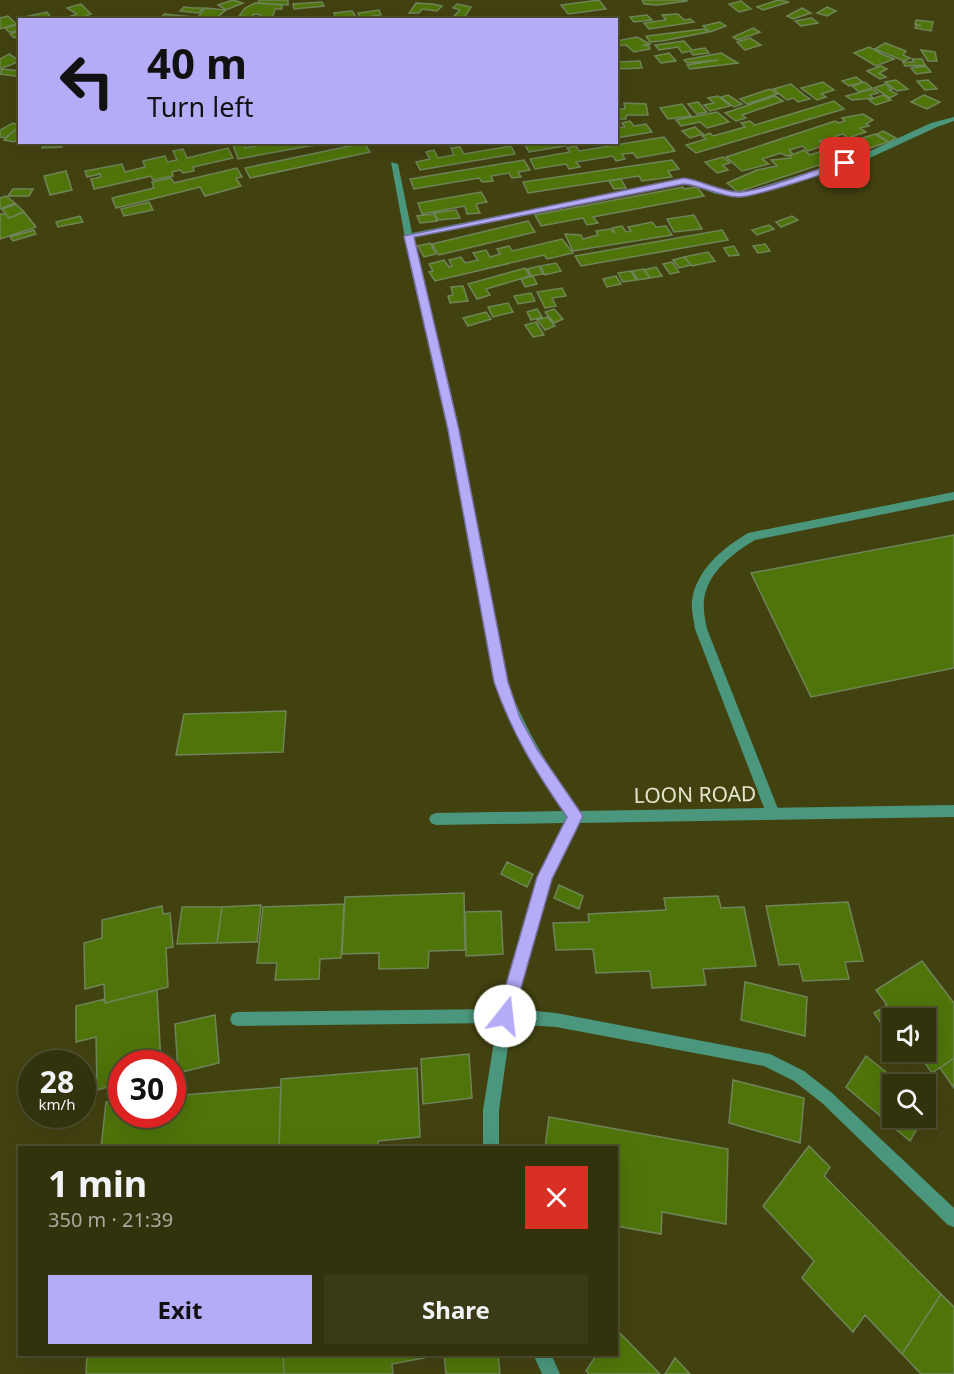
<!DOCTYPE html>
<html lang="en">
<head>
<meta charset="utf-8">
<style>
  :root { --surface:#32320d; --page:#3a3a16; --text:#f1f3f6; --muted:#a8aa9d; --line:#4d4d2e; --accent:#b5acf8 }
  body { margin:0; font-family:"Noto Sans",sans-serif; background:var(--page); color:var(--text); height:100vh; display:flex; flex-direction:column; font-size:22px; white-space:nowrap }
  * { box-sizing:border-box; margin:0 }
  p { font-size:20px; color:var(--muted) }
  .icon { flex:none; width:33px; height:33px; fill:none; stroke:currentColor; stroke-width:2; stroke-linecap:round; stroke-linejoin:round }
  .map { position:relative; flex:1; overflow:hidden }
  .details { position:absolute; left:18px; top:1146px; width:600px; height:210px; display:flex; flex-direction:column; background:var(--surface); border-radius:0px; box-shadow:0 6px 24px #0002,0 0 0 2px var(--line) }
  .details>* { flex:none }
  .hud { position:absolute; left:18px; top:18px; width:600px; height:126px; border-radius:0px; box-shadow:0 6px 24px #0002,0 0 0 2px var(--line); background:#b5acf8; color:#111; overflow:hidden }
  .buttons { position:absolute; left:882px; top:1008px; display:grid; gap:12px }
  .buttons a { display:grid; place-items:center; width:54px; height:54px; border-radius:0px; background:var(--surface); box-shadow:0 6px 24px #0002,0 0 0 2px var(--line); font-size:30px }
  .speed { position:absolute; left:18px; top:1050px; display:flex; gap:12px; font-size:30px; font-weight:700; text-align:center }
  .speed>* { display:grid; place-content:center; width:78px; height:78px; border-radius:50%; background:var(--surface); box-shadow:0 6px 24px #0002,0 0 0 2px var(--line); line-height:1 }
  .speed small { font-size:15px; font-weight:400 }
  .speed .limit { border:9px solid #d22; background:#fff; color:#111 }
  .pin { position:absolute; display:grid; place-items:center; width:51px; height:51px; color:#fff; margin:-26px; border-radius:12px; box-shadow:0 3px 9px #0006 }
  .me { position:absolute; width:66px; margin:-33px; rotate:16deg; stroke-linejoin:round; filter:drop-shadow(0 0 4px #0008) }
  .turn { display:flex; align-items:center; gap:21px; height:126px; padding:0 30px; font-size:27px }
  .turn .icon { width:78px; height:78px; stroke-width:2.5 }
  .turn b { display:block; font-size:42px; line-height:51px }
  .round { display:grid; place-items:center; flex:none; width:63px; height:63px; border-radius:0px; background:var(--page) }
  .head { display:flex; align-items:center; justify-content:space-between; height:102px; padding:0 30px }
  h1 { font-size:36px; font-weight:700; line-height:45px }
  .action { display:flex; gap:12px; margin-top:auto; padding:12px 30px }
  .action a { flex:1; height:69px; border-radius:0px; background:var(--accent); color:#111; font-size:24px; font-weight:700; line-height:69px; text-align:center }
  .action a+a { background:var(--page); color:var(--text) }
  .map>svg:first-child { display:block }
  .building { fill:#4f750a; stroke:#6f8458; stroke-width:1.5 }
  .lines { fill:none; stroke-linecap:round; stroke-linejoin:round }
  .service { fill:#4b977d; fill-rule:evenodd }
  .minor { fill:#4b977d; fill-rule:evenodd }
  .route { fill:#b5acf8; stroke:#7670a1; stroke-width:1.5 }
  .labels { text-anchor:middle; stroke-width:6; stroke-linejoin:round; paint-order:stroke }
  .street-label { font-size:21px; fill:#e4e5cc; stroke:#424211 }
</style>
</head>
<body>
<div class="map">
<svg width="954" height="1374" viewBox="0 0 954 1374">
  <rect width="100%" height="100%" fill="#424211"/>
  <path class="building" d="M 233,0 L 243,3 L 226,10 L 218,5 Z
    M 259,0 L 288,0 L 288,5 L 258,3 Z
    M 599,0 L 606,9 L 568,14 L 561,5 Z
    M 642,0 L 686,0 L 687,1 L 658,5 L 644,4 Z
    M 778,0 L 789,2 L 763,10 L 757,7 Z
    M 741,1 L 751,9 L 739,12 L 729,4 Z
    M 322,2 L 324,6 L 294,9 L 293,4 Z
    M 255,3 L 282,5 L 282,9 L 275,9 L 272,18 L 261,18 L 261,15 L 254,14 L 252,17 L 239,16 L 245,8 Z
    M 416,3 L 432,4 L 442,6 L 437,11 L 422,9 L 419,13 L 409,13 Z
    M 81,4 L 91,14 L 79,19 L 71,16 L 77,14 L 67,8 Z
    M 457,4 L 471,7 L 464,18 L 454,16 L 460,10 L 453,8 Z
    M 184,7 L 194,8 L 203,8 L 199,13 L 180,11 Z
    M 827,7 L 836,11 L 827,16 L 817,13 Z
    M 205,8 L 226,10 L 216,18 L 196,20 Z
    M 802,8 L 811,13 L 793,19 L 787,16 Z
    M 379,10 L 381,15 L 360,18 L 358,13 Z
    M 352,11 L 358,20 L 336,20 L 334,13 Z
    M 47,12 L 50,16 L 34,20 L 25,17 Z
    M 164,14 L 194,17 L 192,20 L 160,20 Z
    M 678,14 L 684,20 L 690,19 L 694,22 L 649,29 L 644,23 L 666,20 L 662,15 Z
    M 647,15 L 652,20 L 634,22 L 630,17 Z
    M 8,16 L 16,24 L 0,29 L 0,18 Z
    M 812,18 L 818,23 L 801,26 L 795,21 Z
    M 916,20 L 933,22 L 931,31 L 915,28 L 916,25 L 921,26 L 915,24 Z
    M 720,22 L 726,26 L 710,32 L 703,26 Z
    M 15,25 L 20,26 L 20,36 L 14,38 L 10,34 L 18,31 L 9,32 L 5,28 Z
    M 753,28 L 760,32 L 738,40 L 733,37 Z
    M 704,29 L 708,32 L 662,41 L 650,42 L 646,36 Z
    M 637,37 L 650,44 L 643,45 L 649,46 L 650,49 L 634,52 L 626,45 L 616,46 L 616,41 Z
    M 750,38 L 761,45 L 745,50 L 737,42 Z
    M 684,41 L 692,50 L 705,48 L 709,53 L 693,55 L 690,51 L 682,53 L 678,47 L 659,50 L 655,45 Z
    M 885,43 L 906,51 L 903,55 L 910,58 L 904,61 L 875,49 Z
    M 869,47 L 884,55 L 894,59 L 876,66 L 854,53 Z
    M 921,50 L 935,52 L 937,61 L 928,61 Z
    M 669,53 L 676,61 L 661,63 L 655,56 Z
    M 721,53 L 738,63 L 690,69 L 687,65 L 718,60 L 687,63 L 684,60 Z
    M 9,54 L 20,61 L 0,69 L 0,59 Z
    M 912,59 L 922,59 L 925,65 L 905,66 L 903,62 L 914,62 Z
    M 640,61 L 642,68 L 616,69 L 616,62 Z
    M 881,66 L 887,69 L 879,73 L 886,77 L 880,79 L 867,71 Z
    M 926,66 L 931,72 L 916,74 L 911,68 Z
    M 2,69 L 20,71 L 20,77 L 0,74 Z
    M 856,77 L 863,82 L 849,86 L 842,81 Z
    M 896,80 L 908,89 L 897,91 L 885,82 Z
    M 928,80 L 937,89 L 925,90 L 917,81 Z
    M 823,82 L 834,90 L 821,94 L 826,97 L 817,100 L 801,88 Z
    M 865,82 L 872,88 L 859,92 L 852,86 Z
    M 791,84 L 804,95 L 810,99 L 798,102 L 793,98 L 787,100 L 773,89 Z
    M 885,84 L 892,89 L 889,90 L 897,94 L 890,98 L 874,88 Z
    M 770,89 L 777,94 L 747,104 L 740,99 Z
    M 872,89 L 878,93 L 870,95 L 873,98 L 852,100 L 846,96 Z
    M 728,95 L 742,104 L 734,107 L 721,97 Z
    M 883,95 L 891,100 L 876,105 L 869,100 Z
    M 924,95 L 940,102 L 927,109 L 911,102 Z
    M 718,96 L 730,106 L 710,111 L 704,105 L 714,103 L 708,98 Z
    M 775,96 L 783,101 L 742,115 L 746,118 L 736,121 L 725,113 Z
    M 834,101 L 844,109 L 696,153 L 686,145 L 706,139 L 702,136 L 710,133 L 713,136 L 745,127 L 741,123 L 750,121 L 755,125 Z
    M 698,102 L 707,112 L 697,114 L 688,104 Z
    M 624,103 L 646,104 L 648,115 L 626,115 L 626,119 L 616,119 L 616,109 L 625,109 Z
    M 682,104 L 691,116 L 668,119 L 660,108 Z
    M 717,112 L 729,122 L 707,128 L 700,122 L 681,126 L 676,120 Z
    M 863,114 L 873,120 L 866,124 L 869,126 L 860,128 L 866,132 L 848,138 L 843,134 L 836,136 L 841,140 L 831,143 L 826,139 L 819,141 L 825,145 L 808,151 L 802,146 L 789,150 L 793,154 L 786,156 L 781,153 L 762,159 L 769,164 L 742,171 L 726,157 L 835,121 L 839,123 L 845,121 L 842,118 Z
    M 630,121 L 634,126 L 646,124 L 652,132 L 616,138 L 616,128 L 625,127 L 622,123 Z
    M 13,123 L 20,126 L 5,138 L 0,137 L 0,130 Z
    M 695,127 L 703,134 L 690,138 L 682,131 Z
    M 15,130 L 20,131 L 20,137 L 14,142 L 4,140 Z
    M 883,131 L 896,138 L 889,142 L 877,134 Z
    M 875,134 L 888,142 L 738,192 L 727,183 L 757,170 L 777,166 L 771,160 L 791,158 L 789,156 L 804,150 L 810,155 Z
    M 664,137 L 675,151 L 637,158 L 633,153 L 622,154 L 625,159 L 616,161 L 613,156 L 576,162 L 580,167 L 569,169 L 566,164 L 535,169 L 530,159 L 570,152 L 567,148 L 576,146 L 579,151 Z
    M 63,142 L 62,147 L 42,148 L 44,143 Z
    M 254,142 L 266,144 L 331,142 L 238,159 L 233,145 L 244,143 L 245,148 L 256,146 Z
    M 523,142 L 589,142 L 529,152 Z
    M 364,143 L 370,152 L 250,178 L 245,168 Z
    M 511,146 L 515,154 L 420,170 L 416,162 L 430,159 L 426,152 L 434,150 L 438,158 L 454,155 L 451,148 L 460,147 L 464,154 Z
    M 228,148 L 233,158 L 193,167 L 194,171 L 183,173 L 180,170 L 172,172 L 173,176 L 153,180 L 151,176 L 94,189 L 91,179 L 101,177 L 100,174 L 87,177 L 85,171 L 122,164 L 125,172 L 145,167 L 143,161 L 165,156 L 167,162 L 177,160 L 173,151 L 183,149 L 187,158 Z
    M 723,157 L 730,163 L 723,165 L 728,170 L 717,173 L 705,162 Z
    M 524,160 L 530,170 L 518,172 L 521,177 L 512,178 L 509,173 L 491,176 L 493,181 L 482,182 L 479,178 L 414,189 L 410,179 Z
    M 672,160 L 679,169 L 668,171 L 672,177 L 642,181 L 639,176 L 528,193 L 523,182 Z
    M 237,168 L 242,177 L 236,178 L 241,186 L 205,196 L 200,187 L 116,208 L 112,198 L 154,188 L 152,182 L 171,178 L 174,183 Z
    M 66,171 L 72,190 L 50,195 L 44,176 Z
    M 621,179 L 626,188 L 614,189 L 609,181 Z
    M 683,187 L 684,189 L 697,187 L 704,196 L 593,217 L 598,223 L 587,225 L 583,218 L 541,226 L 535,215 Z
    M 13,189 L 33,189 L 29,196 L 8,196 Z
    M 481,192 L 487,202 L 476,204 L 480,213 L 467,214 L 465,206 L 422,214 L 418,203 Z
    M 6,196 L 15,203 L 0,209 L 0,198 Z
    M 149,202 L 153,210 L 124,216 L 121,209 Z
    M 16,204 L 24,212 L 9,218 L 2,209 Z
    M 456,210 L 460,218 L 438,220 L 434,213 Z
    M 24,212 L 36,227 L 0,239 L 0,214 L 6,214 L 9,218 Z
    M 434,214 L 437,221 L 420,223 L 417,216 Z
    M 694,215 L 702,229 L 674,232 L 667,219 Z
    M 80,216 L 83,222 L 58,227 L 56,222 Z
    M 792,216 L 798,220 L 781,227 L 776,222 Z
    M 528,221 L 535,232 L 439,255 L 432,244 Z
    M 652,222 L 656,227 L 666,226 L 672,235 L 573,251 L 565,234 L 581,235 L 583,239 L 598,235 L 596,231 L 610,229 L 615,233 L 612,228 L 622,226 L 626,232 L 631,231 L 628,227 Z
    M 769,225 L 774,229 L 757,235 L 752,230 Z
    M 34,230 L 36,234 L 13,241 L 10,237 Z
    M 722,230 L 728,240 L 581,266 L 575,256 Z
    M 562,239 L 573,253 L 547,259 L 544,255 L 435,281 L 429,272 L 433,271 L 429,264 L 444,260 L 449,267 L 452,266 L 449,260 L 461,257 L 465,263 L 478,260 L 473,253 L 486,250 L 490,257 L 500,254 L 497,249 L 509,246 L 512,251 Z
    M 430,243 L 436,254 L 424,257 L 418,246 Z
    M 765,244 L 770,251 L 758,253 L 753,246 Z
    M 734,246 L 739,255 L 729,256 L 724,248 Z
    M 708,252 L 715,261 L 692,266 L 684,257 Z
    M 684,257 L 691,265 L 679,268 L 673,260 Z
    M 672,262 L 679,272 L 670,274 L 663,264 Z
    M 556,263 L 561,271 L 545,275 L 540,266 Z
    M 539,266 L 543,274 L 532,276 L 527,269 Z
    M 656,267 L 662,276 L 650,278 L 644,270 Z
    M 525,268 L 530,276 L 486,289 L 490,295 L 477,299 L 468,284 Z
    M 644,269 L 650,278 L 638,280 L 632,271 Z
    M 631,271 L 636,280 L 623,282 L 618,273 Z
    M 533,276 L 537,284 L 525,287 L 521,279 Z
    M 616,276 L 621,284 L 607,287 L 603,279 Z
    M 463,286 L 468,301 L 450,303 L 448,296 L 453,295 L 451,287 Z
    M 562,288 L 566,296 L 552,298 L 556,306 L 545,308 L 537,292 Z
    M 531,293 L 535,301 L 518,304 L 514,296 Z
    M 508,303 L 513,312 L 493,317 L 488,307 Z
    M 537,309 L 542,317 L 531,320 L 527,312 Z
    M 554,309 L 563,319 L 554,323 L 545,312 Z
    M 486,312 L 491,319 L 468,326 L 463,318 Z
    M 547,317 L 555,326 L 545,330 L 537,320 Z
    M 536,322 L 544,335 L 533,337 L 525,325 Z
    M 954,535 L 954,668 L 811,697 L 751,573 Z
    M 286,711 L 283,752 L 176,755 L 184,714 Z
    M 507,862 L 533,874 L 527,887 L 501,874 Z
    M 559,885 L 583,896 L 579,909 L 554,898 Z
    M 464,893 L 465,950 L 429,951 L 428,968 L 379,969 L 379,953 L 342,954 L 345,897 Z
    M 718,896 L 721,908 L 744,907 L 756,966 L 703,969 L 706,985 L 652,988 L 650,971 L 596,973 L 593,949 L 556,950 L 553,923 L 589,922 L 588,914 L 666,910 L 664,898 Z
    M 848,902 L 863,961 L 845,962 L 849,979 L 803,981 L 799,964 L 779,965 L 766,906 Z
    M 344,904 L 341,958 L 320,959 L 319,979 L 275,980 L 277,963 L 257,963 L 263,907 Z
    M 261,905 L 257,942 L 217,943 L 222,907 Z
    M 162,906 L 163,914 L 170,913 L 173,947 L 166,948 L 168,987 L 105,1003 L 104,984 L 85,989 L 84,943 L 102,938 L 102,920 Z
    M 182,907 L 222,907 L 217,943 L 177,944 Z
    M 501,911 L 503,954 L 466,956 L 465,912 Z
    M 922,961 L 954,1003 L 954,1058 L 932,1073 L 918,1053 L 907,1059 L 902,1052 L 926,1052 L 926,1018 L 892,1018 L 892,1039 L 874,1013 L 887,1005 L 876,990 Z
    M 745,982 L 807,997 L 805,1036 L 741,1020 Z
    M 157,990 L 161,1064 L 122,1064 L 122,1083 L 97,1090 L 96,1037 L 76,1042 L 76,1006 L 105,999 L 105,1003 Z
    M 215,1015 L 219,1063 L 178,1073 L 175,1024 Z
    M 469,1054 L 472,1098 L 423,1104 L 421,1059 Z
    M 866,1056 L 901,1084 L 892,1084 L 892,1118 L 923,1118 L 910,1141 L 846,1087 Z
    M 954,1058 L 954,1088 L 940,1068 Z
    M 417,1068 L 420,1137 L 378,1141 L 378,1148 L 279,1148 L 281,1079 Z
    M 733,1080 L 804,1098 L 800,1143 L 729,1123 Z
    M 281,1087 L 279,1148 L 101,1148 L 106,1102 L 122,1101 L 122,1114 L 172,1114 L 172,1096 Z
    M 549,1117 L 728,1149 L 726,1224 L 662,1212 L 661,1234 L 616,1226 L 616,1148 L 545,1148 Z
    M 809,1146 L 830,1167 L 824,1176 L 941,1294 L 902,1354 L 865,1315 L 853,1332 L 802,1278 L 814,1261 L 763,1206 Z
    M 941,1294 L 954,1307 L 954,1374 L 921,1374 L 902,1354 Z
    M 616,1329 L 660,1374 L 589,1374 L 586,1371 L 597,1354 L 616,1354 Z
    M 87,1354 L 283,1354 L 284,1374 L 86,1374 Z
    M 283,1354 L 440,1354 L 440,1355 L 392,1364 L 393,1374 L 284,1374 Z
    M 444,1354 L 498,1354 L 500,1374 L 446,1374 Z
    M 675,1358 L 690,1374 L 665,1374 Z"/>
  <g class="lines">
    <path class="service" d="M 954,117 L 954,121 L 937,127 L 863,161 L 742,197 L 716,194 L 680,181 L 684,179 L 697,181 L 721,190 L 742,193 L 857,157 L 931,123 Z
      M 954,492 L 954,500 L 755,540 C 733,553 707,573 704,600 C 703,610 705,620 707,629 L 780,814 L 778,818 L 773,820 L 768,818 L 695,629 C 694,620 691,610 692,601 C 696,570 723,548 748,533 Z"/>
    <path class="minor" d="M 391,162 L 398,164 L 412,233 L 684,179 L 688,181 L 684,183 L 413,238 L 459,430 L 507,682 C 525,729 550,770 579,811 L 954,805 L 954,817 L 578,823 L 551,878 L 514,1009 L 556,1013 L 770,1054 L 804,1071 L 832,1093 L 954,1208 L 954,1227 L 948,1225 L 822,1103 L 794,1081 L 764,1066 L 556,1027 L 511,1024 L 499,1110 L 499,1148 L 483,1148 L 483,1110 L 497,1023 L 237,1026 L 232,1024 L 230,1019 L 232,1014 L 237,1012 L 500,1009 L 538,877 L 565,823 L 436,825 L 431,823 L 429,819 L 431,815 L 436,813 L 564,811 L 520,740 L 495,682 L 449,430 L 411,270 Z
      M 533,1354 L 551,1354 L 560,1374 L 542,1374 Z"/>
  </g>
  <path class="route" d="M 842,161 L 850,163 C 840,170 750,198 738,197 C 719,196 703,186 684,184 L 414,237 L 459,430 L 508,682 L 520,718 L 537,749 L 583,816 L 552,879 L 513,1016 L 511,1022 L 505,1024 L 499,1022 L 497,1016 L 537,877 L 567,817 C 536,772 512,734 494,682 L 448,430 L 404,236 L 684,178 C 703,181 719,191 738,192 C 757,193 821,168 842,161 Z"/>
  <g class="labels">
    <g class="street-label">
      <text transform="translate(695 795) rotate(-1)" y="7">LOON ROAD</text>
    </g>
  </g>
</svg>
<div class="buttons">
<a><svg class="icon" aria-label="sound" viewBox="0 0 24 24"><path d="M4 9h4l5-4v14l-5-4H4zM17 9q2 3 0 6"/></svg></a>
<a><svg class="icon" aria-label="search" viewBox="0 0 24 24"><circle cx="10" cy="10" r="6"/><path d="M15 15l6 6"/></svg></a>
</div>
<div class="speed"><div>28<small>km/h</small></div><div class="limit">30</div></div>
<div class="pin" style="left:845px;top:163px;background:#d93025"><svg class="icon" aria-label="arrive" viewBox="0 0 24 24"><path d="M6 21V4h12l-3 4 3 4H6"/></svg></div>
<svg class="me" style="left:505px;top:1016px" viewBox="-20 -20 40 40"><circle r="19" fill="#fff"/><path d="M0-13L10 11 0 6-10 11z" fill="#b5acf8"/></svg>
<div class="hud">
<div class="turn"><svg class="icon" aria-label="left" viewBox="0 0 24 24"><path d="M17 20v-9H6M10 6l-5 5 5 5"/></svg><div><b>40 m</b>Turn left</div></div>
</div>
<section class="details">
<div class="head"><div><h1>1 min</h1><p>350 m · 21:39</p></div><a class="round" style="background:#d93025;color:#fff"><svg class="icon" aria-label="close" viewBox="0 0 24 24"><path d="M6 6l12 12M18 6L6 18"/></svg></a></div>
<div class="action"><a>Exit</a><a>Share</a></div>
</section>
</div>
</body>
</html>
